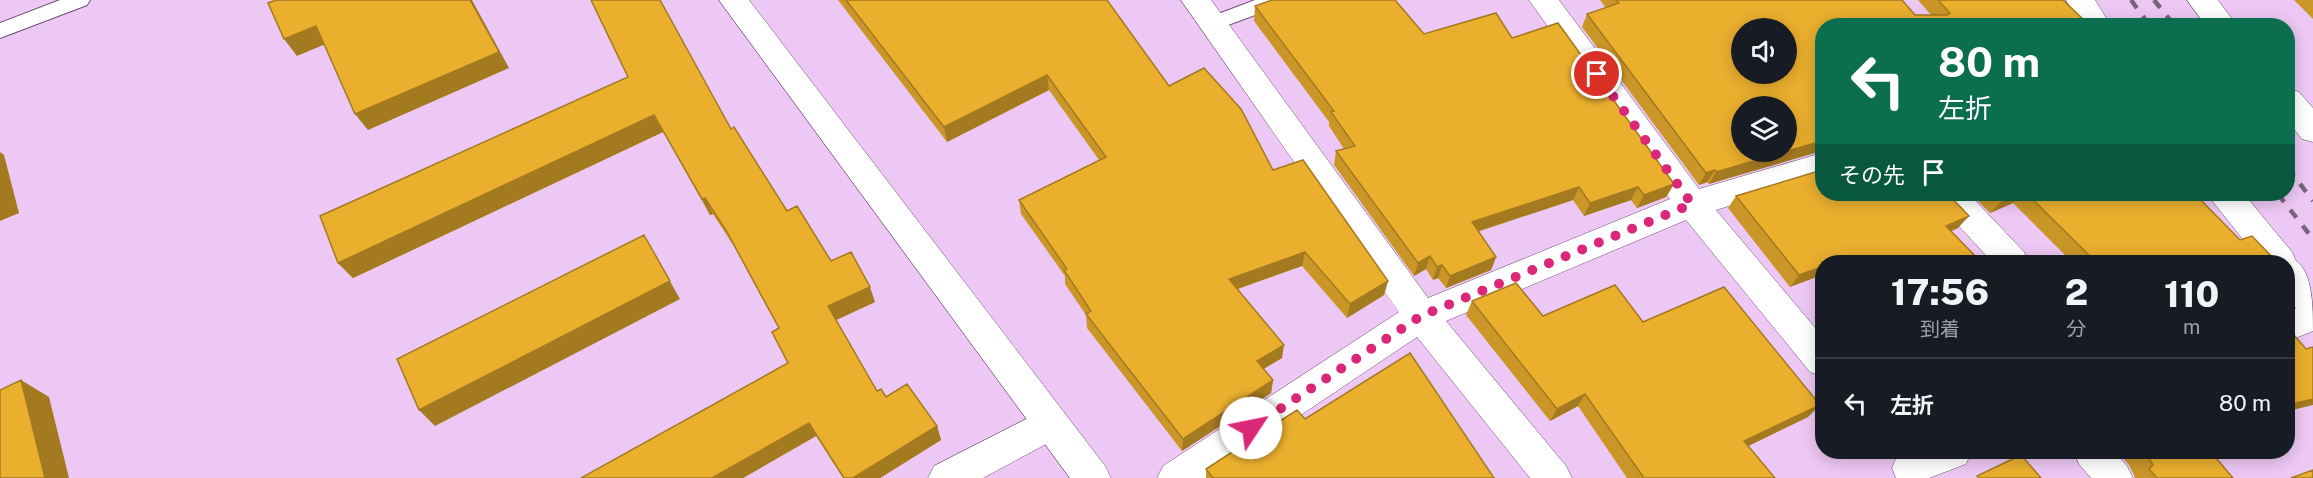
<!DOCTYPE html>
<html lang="ja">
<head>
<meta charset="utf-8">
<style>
  :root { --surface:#171b24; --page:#20242c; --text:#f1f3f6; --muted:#9ea1a6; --line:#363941 }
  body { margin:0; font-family:"Public Sans","Noto Sans JP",sans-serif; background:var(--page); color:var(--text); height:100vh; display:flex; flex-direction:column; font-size:22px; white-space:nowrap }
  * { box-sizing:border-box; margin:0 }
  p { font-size:20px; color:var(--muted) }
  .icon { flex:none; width:33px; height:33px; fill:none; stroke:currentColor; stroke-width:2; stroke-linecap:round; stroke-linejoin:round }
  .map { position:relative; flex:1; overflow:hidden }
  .side { position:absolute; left:1815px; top:255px; width:480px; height:204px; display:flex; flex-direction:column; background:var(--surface); border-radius:24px; box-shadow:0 3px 15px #0003 }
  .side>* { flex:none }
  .hud { position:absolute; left:1815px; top:18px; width:480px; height:183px; border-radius:24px; box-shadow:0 3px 15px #0003; background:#0b6e4f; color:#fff; overflow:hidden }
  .fabs { position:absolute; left:1731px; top:18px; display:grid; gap:12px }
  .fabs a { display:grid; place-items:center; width:66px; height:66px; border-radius:50%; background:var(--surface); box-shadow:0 3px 15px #0003; font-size:30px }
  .pin { position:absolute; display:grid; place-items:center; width:51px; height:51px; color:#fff; margin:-26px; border:3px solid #fff; border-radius:50%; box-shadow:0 2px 6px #0007 }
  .me { position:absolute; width:66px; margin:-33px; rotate:56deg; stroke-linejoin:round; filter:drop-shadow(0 0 4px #0008) }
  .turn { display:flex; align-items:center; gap:21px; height:126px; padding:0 24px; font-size:27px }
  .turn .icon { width:78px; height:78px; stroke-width:2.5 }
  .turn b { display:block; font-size:42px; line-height:51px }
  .then { display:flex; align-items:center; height:57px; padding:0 24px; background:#0003; gap:12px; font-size:22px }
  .eta { display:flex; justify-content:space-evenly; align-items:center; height:102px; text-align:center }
  .eta b { font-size:36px; font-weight:800; line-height:42px }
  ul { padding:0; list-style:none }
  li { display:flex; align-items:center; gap:18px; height:90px; padding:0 24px; border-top:2px solid var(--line) }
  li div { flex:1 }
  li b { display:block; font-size:22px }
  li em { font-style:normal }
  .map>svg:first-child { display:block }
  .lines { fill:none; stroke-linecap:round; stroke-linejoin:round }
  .lane-casing { stroke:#6c4c72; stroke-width:2 }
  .street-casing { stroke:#6c4c72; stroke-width:1 }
  .secondary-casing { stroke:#6c4c72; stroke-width:1 }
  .lane { fill:#fff; fill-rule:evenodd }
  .street { fill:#fff; fill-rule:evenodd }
  .secondary { fill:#fff; fill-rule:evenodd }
  .rail { stroke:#79637d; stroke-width:4.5; stroke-dasharray:10 10; stroke-linecap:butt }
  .wall { fill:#ca9628 }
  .shaded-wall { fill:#a47a20 }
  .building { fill:#ebaf2e; stroke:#a47a20; stroke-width:1.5; fill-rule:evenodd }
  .route { stroke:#db2777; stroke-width:10; stroke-dasharray:0 18 }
</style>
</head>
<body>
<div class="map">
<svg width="2313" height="478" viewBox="0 0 2313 478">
  <rect width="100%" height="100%" fill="#edc8f4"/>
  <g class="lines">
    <g class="lane-casing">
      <path id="lane" d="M 60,0 L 90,0 L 87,5 L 0,38 L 0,23 Z
        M 1255,0 L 1285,0 L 1282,5 L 1212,31 L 1205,29 L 1202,24 L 1205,19 Z"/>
    </g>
    <g class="street-casing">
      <path id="street" d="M 1181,0 L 1211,0 L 1428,298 L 1670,199 L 1529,0 L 1559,0 L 1699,189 L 1822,153 L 1822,177 L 1716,210 L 1822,336 L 1822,376 L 1810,372 L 1686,220 L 1446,321 L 1566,466 L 1572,478 L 1530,478 L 1417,337 L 1207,478 L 1157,478 L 1163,466 L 1399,312 Z
        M 2066,0 L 2095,0 L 2111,26 L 2081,26 Z
        M 2187,0 L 2218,0 L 2237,26 L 2206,26 Z
        M 2288,88 L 2299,92 L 2313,108 L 2313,142 L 2302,139 L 2288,121 Z
        M 1933,194 L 1969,194 L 2024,252 L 2028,262 L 1992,262 L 1938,203 Z
        M 2209,194 L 2244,194 L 2292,252 L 2296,261 C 2313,272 2313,309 2313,331 L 2288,341 L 2288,311 L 2296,308 L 2288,297 L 2288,262 L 2261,262 L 2214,203 Z
        M 1050,407 L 1063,411 L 1068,423 L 1063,435 L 983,478 L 928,478 L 934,466 Z
        M 1908,452 L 1971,452 L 1966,464 L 1929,478 L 1896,478 L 1892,468 L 1897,456 Z
        M 2074,452 L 2115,452 L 2127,466 L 2133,478 L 2091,478 L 2079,464 Z"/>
    </g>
    <g class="secondary-casing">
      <path id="secondary" d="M 719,0 L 749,0 L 1105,466 L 1111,478 L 1070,478 Z"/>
    </g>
    <use href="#lane" class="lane"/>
    <use href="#street" class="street"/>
    <use href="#secondary" class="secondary"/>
    <path class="rail" d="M 2131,0 L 2150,26
      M 2154,0 L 2175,26
      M 2288,168 L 2313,201
      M 2278,194 L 2313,239"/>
  </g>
  <path class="wall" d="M 838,0 L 957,0 L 1169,86 L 1273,170 L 1388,281 L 1384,295 L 1347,318 L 1302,266 L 1238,289 L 1282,358 L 1263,369 L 1273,380 L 1271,393 L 1182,451 L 1087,328 L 1086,315 L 1065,284 L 1065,276 L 1021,214 L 1019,200 L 1099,160 L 1049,90 L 947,142 Z
    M 1600,0 L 1902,0 L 1915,15 L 1931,15 L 1918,0 L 2063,0 L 1709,184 L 1707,182 L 1699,185 L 1582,27 L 1587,14 L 1606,8 Z
    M 2294,0 L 2313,0 L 2313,19 Z
    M 1255,6 L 1424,34 L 1512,38 L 1674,184 L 1666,197 L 1637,208 L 1631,200 L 1584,216 L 1573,200 L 1479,231 L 1496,257 L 1491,270 L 1446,288 L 1438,278 L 1433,280 L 1426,269 L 1414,276 L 1334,165 L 1336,151 L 1344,149 L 1329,126 L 1329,122 L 1254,21 Z
    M 628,77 L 731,129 L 787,211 L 831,261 L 875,302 L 836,320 L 877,391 L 937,426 L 941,440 L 880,478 L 843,478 L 816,436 L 743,478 L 581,478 L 788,364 L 772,332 L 779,329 L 735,248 L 713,214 L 710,215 L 663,132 L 353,278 L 338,263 Z
    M 1971,194 L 2195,194 L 2240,240 L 2277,262 L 2072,262 L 2013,203 L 1990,213 Z
    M 1736,196 L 1958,228 L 1951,231 L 1981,262 L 1822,262 L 1790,287 L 1728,208 Z
    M 1472,301 L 1543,316 L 1643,322 L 1808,417 L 1748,446 L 1775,478 L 1627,478 L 1578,406 L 1550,421 L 1466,315 Z
    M 1305,419 L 1494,478 L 1206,478 L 1206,469 Z
    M 2118,452 L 2211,452 L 2233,478 L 2134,478 L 2135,477 L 2129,465 Z"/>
  <path class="shaded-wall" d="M 470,0 L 472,0 L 509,68 L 368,130 L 355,114 Z
    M 316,26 L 328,43 L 297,56 L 284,39 Z
    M 1047,75 L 1049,90 L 947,142 L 944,127 Z
    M 654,115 L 663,132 L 353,278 L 338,263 Z
    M 1822,141 L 1822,151 L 1709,184 L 1716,172 Z
    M 0,152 L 4,155 L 19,213 L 0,221 Z
    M 1715,170 L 1707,182 L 1699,185 L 1706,173 Z
    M 1674,184 L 1666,197 L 1637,208 L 1644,195 Z
    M 1579,187 L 1573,200 L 1467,235 L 1472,222 Z
    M 1638,187 L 1631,200 L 1584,216 L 1590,203 Z
    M 2019,194 L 2022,194 L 2013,203 L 1990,213 L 2002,201 Z
    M 705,198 L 713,214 L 710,215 L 702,199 Z
    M 1969,216 L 1958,228 L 1935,238 L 1946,226 Z
    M 644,235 L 680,299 L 435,426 L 419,410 Z
    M 1305,252 L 1302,266 L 1228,292 L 1229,279 Z
    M 1430,256 L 1426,269 L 1414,276 L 1418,263 Z
    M 1496,257 L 1491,270 L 1446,288 L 1450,276 Z
    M 1442,265 L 1438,278 L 1433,280 L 1437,267 Z
    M 1822,267 L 1822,275 L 1790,287 L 1799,275 Z
    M 1388,281 L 1384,295 L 1347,318 L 1350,304 Z
    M 870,287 L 875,302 L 834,321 L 828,306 Z
    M 1284,345 L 1282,358 L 1255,374 L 1257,361 Z
    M 21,380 L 49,397 L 69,478 L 45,478 Z
    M 1273,380 L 1271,393 L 1182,451 L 1183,439 Z
    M 1585,394 L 1578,406 L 1550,421 L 1557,409 Z
    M 2313,399 L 2313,405 L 2288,411 L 2288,405 Z
    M 1820,405 L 1808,417 L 1734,453 L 1744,441 Z
    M 809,423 L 816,436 L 743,478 L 712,478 Z
    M 937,426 L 941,440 L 880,478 L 853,478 Z"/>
  <path class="building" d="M 276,0 L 470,0 L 499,52 L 355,114 L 316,26 L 284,39 L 268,3 Z
    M 591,0 L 660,0 L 731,129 L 734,127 L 787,211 L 797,206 L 831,261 L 851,252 L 870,287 L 828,306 L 877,391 L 881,389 L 886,397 L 907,384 L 937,426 L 853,478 L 844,478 L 809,423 L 712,478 L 581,478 L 788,363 L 772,332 L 779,328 L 727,232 L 705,198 L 702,199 L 654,115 L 338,263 L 320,216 L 628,77 Z
    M 846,0 L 1107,0 L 1169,86 L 1204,68 L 1241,109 L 1273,170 L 1303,160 L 1388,281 L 1350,304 L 1305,252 L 1229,279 L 1284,345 L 1257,361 L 1273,380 L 1183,439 L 1086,314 L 1091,311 L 1064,270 L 1067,269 L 1019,200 L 1106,157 L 1047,75 L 944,127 Z
    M 1272,0 L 1395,0 L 1424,34 L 1496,13 L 1512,38 L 1558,23 L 1674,184 L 1644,195 L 1638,187 L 1590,203 L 1579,187 L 1472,222 L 1496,257 L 1450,276 L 1442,265 L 1437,267 L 1430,256 L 1418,263 L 1336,151 L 1355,146 L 1331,112 L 1334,111 L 1255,6 Z
    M 1616,0 L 1902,0 L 1915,15 L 1947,15 L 1950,13 L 1938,0 L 2063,0 L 2087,23 L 2079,26 L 1822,26 L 1822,141 L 1716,172 L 1715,170 L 1706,173 L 1587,14 L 1619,3 ZM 1742,28 L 1786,28 L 1786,74 L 1742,74 ZM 1742,106 L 1786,106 L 1786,152 L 1742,152 Z
    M 1822,170 L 1822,194 L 1948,194 L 1969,216 L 1946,226 L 1981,262 L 1843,262 L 1841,260 L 1835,262 L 1822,262 L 1822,267 L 1799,275 L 1736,196 Z
    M 1994,194 L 2019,194 L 2002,201 Z
    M 2027,194 L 2195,194 L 2240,240 L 2252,236 L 2277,262 L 2096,262 Z
    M 644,235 L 670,281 L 419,410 L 397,359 Z
    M 1516,283 L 1543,316 L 1615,285 L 1643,322 L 1724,287 L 1820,405 L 1744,441 L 1775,478 L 1644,478 L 1585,394 L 1557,409 L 1472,301 Z
    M 2288,328 L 2306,349 L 2313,347 L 2313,399 L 2288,405 Z
    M 1410,353 L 1494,478 L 1213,478 L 1206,469 L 1297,410 L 1305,419 Z
    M 21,380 L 45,478 L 0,478 L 0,390 Z
    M 2145,452 L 2211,452 L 2233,478 L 2157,478 L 2149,469 L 2153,465 Z
    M 2021,455 L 2041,478 L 1979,478 L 1977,476 Z
    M 2313,470 L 2313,478 L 2291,478 Z"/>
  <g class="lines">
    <path class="route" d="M 1251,428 L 1421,316 L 1692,204 L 1597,74"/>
  </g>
</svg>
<div class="fabs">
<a><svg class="icon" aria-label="sound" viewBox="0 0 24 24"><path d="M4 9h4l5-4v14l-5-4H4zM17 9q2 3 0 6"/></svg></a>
<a><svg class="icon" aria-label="layers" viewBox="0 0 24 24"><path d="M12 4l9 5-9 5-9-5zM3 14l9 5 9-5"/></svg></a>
</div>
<div class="pin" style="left:1597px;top:74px;background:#d93025"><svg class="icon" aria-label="arrive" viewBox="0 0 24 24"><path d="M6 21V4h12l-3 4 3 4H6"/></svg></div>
<svg class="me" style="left:1251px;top:428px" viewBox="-20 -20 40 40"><circle r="19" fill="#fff"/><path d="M0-13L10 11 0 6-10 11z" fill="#db2777"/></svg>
<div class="hud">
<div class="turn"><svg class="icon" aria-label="left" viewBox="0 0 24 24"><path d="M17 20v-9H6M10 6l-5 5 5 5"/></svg><div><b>80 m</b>左折</div></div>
<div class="then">その先<svg class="icon" aria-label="arrive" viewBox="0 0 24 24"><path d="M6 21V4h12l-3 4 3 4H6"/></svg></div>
</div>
<section class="side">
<div class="eta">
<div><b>17:56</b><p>到着</p></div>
<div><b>2</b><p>分</p></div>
<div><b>110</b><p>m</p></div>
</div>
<ul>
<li><svg class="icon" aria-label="left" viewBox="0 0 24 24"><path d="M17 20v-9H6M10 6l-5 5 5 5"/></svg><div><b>左折</b></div><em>80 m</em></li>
</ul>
</section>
</div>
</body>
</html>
